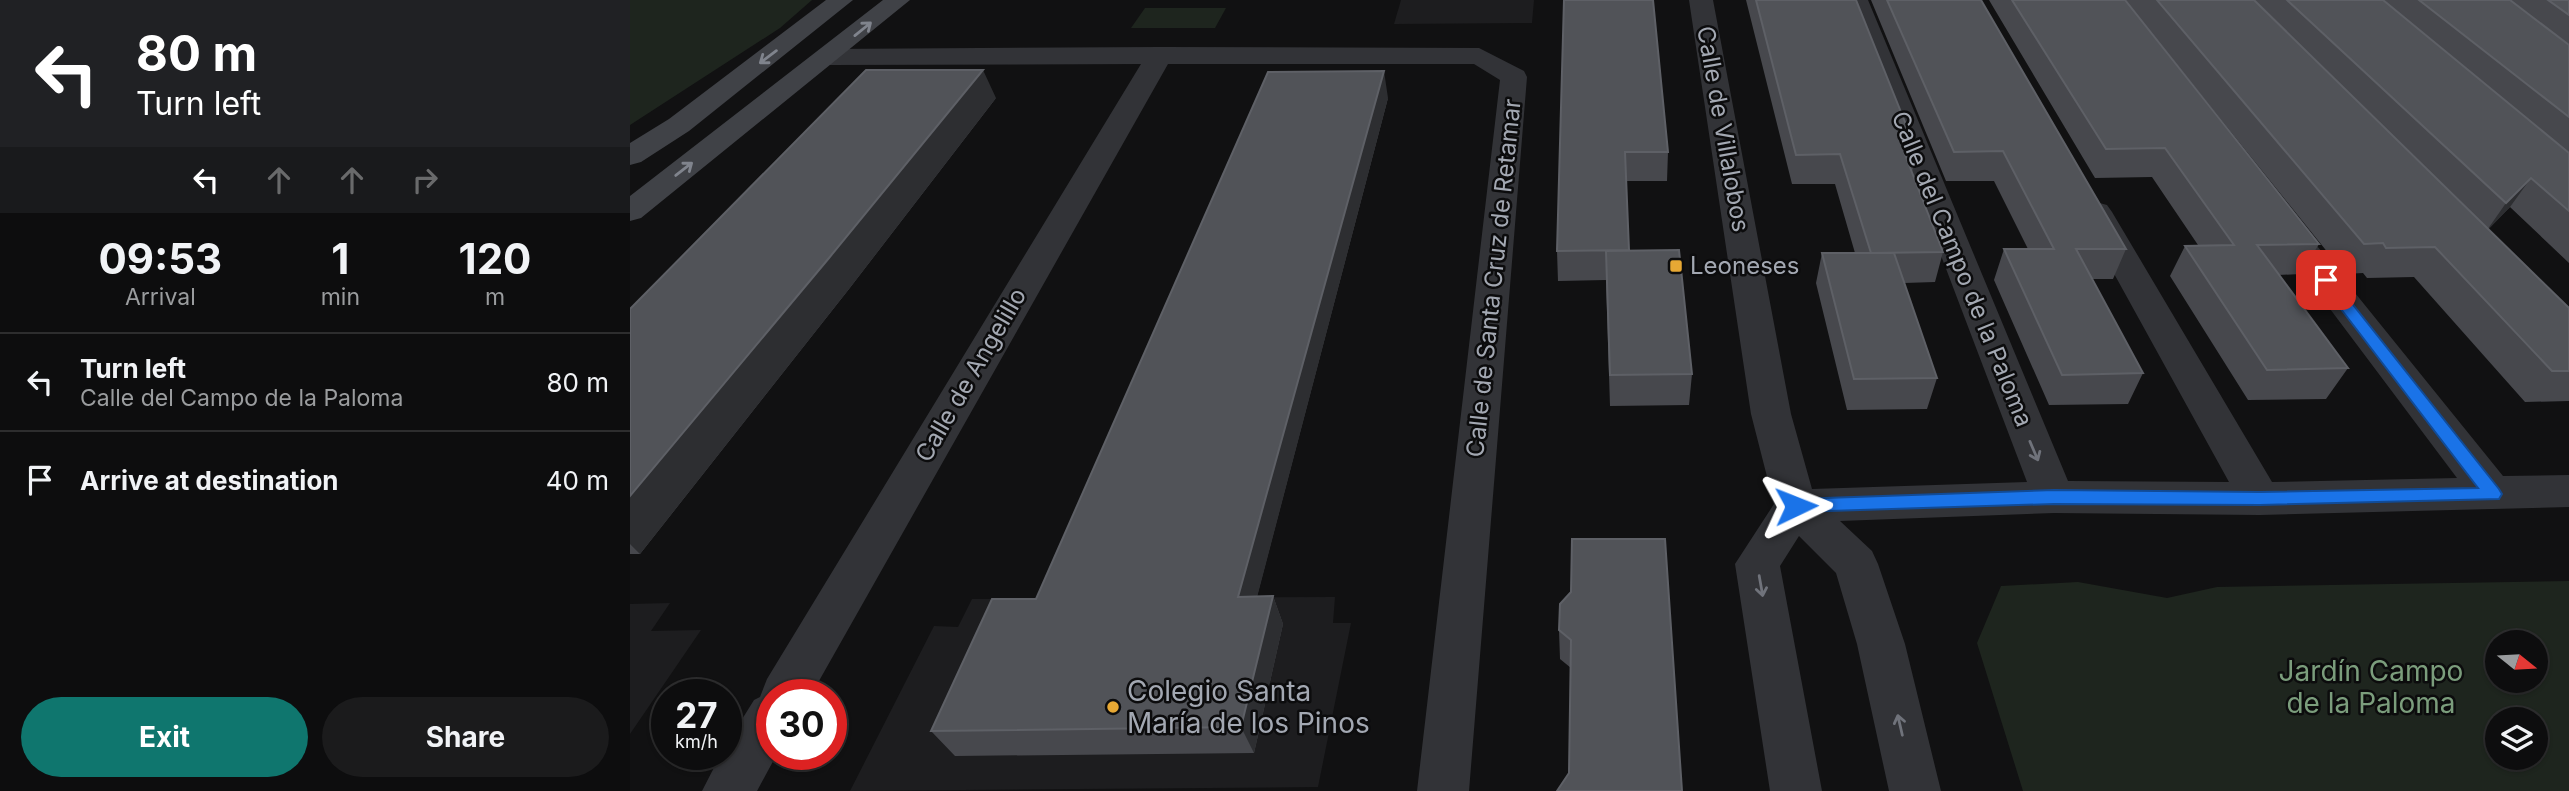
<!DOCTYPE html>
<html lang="en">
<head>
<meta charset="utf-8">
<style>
  :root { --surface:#0d0d0e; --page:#1b1b1c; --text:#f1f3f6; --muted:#9a9c9e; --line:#2d2d2e; --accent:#0f766e }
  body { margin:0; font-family:Inter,sans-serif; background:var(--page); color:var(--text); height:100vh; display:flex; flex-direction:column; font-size:26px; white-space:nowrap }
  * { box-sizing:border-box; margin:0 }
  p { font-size:23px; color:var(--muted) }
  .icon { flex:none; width:38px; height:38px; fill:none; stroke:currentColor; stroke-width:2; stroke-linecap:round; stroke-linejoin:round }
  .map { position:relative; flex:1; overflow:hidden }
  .side { display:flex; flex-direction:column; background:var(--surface); width:630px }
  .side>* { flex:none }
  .guide { background:#202124; color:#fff; overflow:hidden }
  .needle { width:46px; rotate:108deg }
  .fabs { position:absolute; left:1855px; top:630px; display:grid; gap:14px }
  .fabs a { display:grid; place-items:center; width:63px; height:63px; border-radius:50%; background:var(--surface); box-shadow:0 2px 5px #0004,0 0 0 2px var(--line); font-size:35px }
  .speed { position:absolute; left:21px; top:679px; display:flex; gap:14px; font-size:35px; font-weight:700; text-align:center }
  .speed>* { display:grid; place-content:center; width:91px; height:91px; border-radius:50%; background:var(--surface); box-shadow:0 2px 5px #0004,0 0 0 2px var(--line); line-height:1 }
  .speed small { font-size:18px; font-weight:400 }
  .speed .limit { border:10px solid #d22; background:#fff; color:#111 }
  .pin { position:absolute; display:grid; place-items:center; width:60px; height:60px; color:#fff; margin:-30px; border-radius:14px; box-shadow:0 4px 10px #0006 }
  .me { position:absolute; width:77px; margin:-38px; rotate:88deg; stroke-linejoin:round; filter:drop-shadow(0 0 5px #0008) }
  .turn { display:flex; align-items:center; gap:24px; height:147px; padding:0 21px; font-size:32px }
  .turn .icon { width:91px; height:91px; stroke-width:2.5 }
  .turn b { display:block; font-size:49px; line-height:60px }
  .lanes { display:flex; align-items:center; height:66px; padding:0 21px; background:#0003; justify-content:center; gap:35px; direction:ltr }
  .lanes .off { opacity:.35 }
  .eta { display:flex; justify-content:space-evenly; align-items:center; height:119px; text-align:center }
  .eta b { font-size:42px; font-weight:700; line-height:49px }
  .action { display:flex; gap:14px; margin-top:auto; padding:14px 21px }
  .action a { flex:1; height:80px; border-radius:42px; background:var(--accent); color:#fff; font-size:28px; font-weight:700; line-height:80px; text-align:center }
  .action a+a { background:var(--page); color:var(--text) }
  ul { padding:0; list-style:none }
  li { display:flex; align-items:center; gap:21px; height:98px; padding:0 21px; border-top:2px solid var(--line) }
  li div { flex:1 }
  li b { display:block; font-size:26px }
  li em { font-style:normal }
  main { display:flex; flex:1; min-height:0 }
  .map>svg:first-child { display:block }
  .built { fill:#1d1d1f }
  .green { fill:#1e251e; fill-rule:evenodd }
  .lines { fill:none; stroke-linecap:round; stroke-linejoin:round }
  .street { fill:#323337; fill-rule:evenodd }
  .secondary { fill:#404247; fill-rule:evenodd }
  .wall { fill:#47484d }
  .shaded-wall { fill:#2d2e31 }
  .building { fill:#515358; stroke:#5e6066; stroke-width:2 }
  .oneway { stroke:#80848d }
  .oneway2 { stroke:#70737b }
  .route { fill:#1a73e8; stroke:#114b97; stroke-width:2 }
  .poi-dot { fill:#e7a834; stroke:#0c0c0d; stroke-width:2.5 }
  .labels { text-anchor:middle; stroke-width:5; stroke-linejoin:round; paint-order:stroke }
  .street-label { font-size:24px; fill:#a3a8b2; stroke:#0c0c0d }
  .poi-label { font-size:24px; fill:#a3a8b2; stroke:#0c0c0d; text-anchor:start }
  .near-park-label { font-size:28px; fill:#7b9d7c; stroke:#0c0c0d }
  .near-poi-label { font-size:28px; fill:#a3a8b2; stroke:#0c0c0d; text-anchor:start }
</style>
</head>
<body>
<main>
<section class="side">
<div class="guide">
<div class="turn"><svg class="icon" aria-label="left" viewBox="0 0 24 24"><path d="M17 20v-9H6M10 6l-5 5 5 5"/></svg><div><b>80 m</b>Turn left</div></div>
<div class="lanes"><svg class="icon" aria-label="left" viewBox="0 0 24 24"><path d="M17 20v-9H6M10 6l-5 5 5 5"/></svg><svg class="icon off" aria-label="ahead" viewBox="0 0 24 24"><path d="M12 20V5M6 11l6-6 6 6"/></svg><svg class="icon off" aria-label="ahead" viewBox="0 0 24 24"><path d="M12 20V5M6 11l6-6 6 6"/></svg><svg class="icon off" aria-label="right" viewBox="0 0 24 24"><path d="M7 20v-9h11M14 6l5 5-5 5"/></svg></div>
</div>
<div class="eta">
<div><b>09:53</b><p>Arrival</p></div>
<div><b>1</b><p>min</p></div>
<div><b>120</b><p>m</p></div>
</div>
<ul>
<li><svg class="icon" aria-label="left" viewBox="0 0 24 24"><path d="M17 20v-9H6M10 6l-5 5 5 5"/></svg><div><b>Turn left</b><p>Calle del Campo de la Paloma</p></div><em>80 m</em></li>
<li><svg class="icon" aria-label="arrive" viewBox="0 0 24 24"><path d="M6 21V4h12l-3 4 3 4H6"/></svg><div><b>Arrive at destination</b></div><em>40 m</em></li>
</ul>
<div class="action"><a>Exit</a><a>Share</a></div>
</section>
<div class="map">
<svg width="1939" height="791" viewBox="0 0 1939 791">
  <rect width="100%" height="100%" fill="#111112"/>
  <path class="built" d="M 771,0 L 904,0 L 902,23 L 764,24 Z
    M 705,597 L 703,623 L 721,623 L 688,787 L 220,791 L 304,626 L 328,627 L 342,599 Z
    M 40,603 L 21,631 L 71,630 L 0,734 L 0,604 Z"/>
  <path class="green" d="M 0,0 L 182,0 L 150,28 L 0,125 Z
    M 515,8 L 596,8 L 585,28 L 501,28 Z
    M 1939,581 L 1939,791 L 1393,791 L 1347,643 L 1371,586 L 1448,582 L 1537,598 L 1587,587 ZM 1906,642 L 1906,681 L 1867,681 L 1867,642 ZM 1867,719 L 1906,719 L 1906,758 L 1867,758 Z"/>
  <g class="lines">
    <path class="street" d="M 1059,0 L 1083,0 L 1161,414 L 1182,489 L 1397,482 L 1214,0 L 1238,0 L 1438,481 L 1599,482 L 1450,212 L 1455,205 L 1466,202 L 1477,205 L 1482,212 L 1642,482 L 1827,478 L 1631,217 L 1636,210 L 1647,207 L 1658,210 L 1873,476 L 1939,475 L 1939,507 L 1630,515 L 1424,513 L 1210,521 L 1242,551 L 1248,564 L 1275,644 L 1311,791 L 1259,791 L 1227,644 L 1206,573 L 1169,536 L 1150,566 L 1192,791 L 1140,791 L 1105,564 L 1144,504 L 1121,414 Z
      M 530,47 L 849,48 L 894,71 L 897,77 L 839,791 L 787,791 L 870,80 L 844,64 L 538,64 L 181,695 L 142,695 L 142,754 L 147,754 L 127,791 L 72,791 L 91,754 L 96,754 L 96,745 L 124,700 L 130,697 L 137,679 L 511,64 L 198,65 L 189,63 L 185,57 L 189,51 L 198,49 Z"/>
    <path class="secondary" d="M 196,0 L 223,0 L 59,131 L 11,162 L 0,165 L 0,143 L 39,119 Z
      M 253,0 L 280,0 L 11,218 L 0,221 L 0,196 Z"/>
  </g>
  <path class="wall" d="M 934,0 L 1038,152 L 1037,181 L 996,181 L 999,250 L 1062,374 L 1059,405 L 980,406 L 976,280 L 928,281 L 927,251 Z
    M 1116,0 L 1226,0 L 1287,152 L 1282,172 L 1313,252 L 1305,282 L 1274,283 L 1307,378 L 1297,409 L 1217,410 L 1186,283 L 1192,253 L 1225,253 L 1205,184 L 1162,184 Z
    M 1241,0 L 1351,0 L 1496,249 L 1483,279 L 1462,279 L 1513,373 L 1498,404 L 1419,405 L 1364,280 L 1374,249 L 1398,249 L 1364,181 L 1316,181 Z
    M 1359,0 L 1495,0 L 1689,244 L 1671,274 L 1648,275 L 1718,368 L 1696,399 L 1618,400 L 1540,276 L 1555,246 L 1568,245 L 1522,177 L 1465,178 Z
    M 1495,0 L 1939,0 L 1939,263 L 1880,207 L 1858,229 L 1939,308 L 1939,401 L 1895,402 L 1784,277 L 1737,278 L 1733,273 L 1715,274 Z
    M 366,98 L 219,289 L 10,554 L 0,554 L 0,309 Z
    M 758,98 L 627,596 L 643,596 L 653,624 L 624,753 L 325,756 L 301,731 L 406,599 Z
    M 930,604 L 1052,791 L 939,773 L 941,668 L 930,659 L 929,630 Z"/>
  <path class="shaded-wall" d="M 353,70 L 366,98 L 219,289 L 10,554 L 0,544 L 0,496 Z
    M 754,71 L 758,98 L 620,624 L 608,597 Z
    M 1901,178 L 1880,207 L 1855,233 L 1876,203 Z
    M 643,596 L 653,624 L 624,753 L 611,727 Z"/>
  <path class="building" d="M 934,0 L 1023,0 L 1038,152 L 995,152 L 999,250 L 927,251 Z
    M 1126,0 L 1226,0 L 1287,152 L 1274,152 L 1313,252 L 1241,253 L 1210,154 L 1166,155 Z
    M 1257,0 L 1351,0 L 1496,249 L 1446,249 L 1513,373 L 1432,375 L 1374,249 L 1424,249 L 1373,151 L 1324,152 Z
    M 1382,0 L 1495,0 L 1689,244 L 1627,245 L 1718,368 L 1637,370 L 1555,246 L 1604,245 L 1535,148 L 1476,149 Z
    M 1527,0 L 1624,0 L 1939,308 L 1939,371 L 1922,371 L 1805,247 L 1756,248 L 1753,243 L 1734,244 Z
    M 1657,0 L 1753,0 L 1939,153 L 1939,211 L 1901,178 L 1876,203 Z
    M 1789,0 L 1880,0 L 1939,45 L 1939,117 Z
    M 1918,0 L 1939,0 L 1939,15 Z
    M 236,70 L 353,70 L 199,258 L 0,496 L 0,309 Z
    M 754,71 L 608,597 L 643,596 L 611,727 L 301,731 L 362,599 L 406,599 L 638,72 Z
    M 1049,250 L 1062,374 L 980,375 L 976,251 Z
    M 1192,253 L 1264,253 L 1307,378 L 1224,379 Z
    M 942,539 L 1035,539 L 1052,791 L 927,791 L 939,773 L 941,640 L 929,630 L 930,604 L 941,592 Z"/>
  <defs><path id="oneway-shaft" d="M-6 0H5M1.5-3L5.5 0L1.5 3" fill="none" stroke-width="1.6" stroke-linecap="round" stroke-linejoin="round" transform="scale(1.75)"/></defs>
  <g class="oneway">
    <use href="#oneway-shaft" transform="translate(233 29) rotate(-39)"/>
    <use href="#oneway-shaft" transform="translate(138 57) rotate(143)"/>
    <use href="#oneway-shaft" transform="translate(54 169) rotate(-38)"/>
  </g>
  <g class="oneway2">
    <use href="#oneway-shaft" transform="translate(1404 451) rotate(67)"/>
    <use href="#oneway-shaft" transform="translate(1131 586) rotate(80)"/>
    <use href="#oneway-shaft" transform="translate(1270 725) rotate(-103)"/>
  </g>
  <path class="route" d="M 1696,276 L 1701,277 L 1869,489 L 1872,494 L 1869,499 L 1630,505 L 1424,504 L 1166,512 L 1157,506 L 1166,499 L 1424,490 L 1630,492 L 1848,488 L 1691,283 L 1691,277 Z"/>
  <g class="poi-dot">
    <rect x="1039" y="259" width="14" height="14" rx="3.5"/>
    <circle cx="483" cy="707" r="7"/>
  </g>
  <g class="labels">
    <g class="street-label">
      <text transform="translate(1093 129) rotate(80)" y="8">Calle de Villalobos</text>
      <text transform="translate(1332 269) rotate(68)" y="8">Calle del Campo de la Paloma</text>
      <text transform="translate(864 278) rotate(-84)" y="8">Calle de Santa Cruz de Retamar</text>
      <text transform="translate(341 375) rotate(-60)" y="8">Calle de Angelillo</text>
    </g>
    <g class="poi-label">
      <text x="1060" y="274">Leoneses</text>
    </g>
    <g class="near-park-label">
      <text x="1741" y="681">Jardín Campo<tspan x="1741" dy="32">de la Paloma</tspan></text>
    </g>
    <g class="near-poi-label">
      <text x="497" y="701">Colegio Santa<tspan x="497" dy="32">María de los Pinos</tspan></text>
    </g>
  </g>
</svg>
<div class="fabs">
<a><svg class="needle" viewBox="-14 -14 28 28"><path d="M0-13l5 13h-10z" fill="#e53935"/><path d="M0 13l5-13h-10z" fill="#9a9c9e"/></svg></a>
<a><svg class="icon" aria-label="layers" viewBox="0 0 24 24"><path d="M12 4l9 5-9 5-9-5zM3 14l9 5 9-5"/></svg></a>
</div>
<div class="speed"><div>27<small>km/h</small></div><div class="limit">30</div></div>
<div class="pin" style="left:1696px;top:280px;background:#d93025"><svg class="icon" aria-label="arrive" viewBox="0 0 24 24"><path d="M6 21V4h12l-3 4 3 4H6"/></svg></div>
<svg class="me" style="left:1166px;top:506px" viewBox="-20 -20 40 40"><path d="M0-17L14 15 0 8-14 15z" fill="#1a73e8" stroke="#fff" stroke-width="4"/></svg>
</div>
</main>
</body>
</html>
